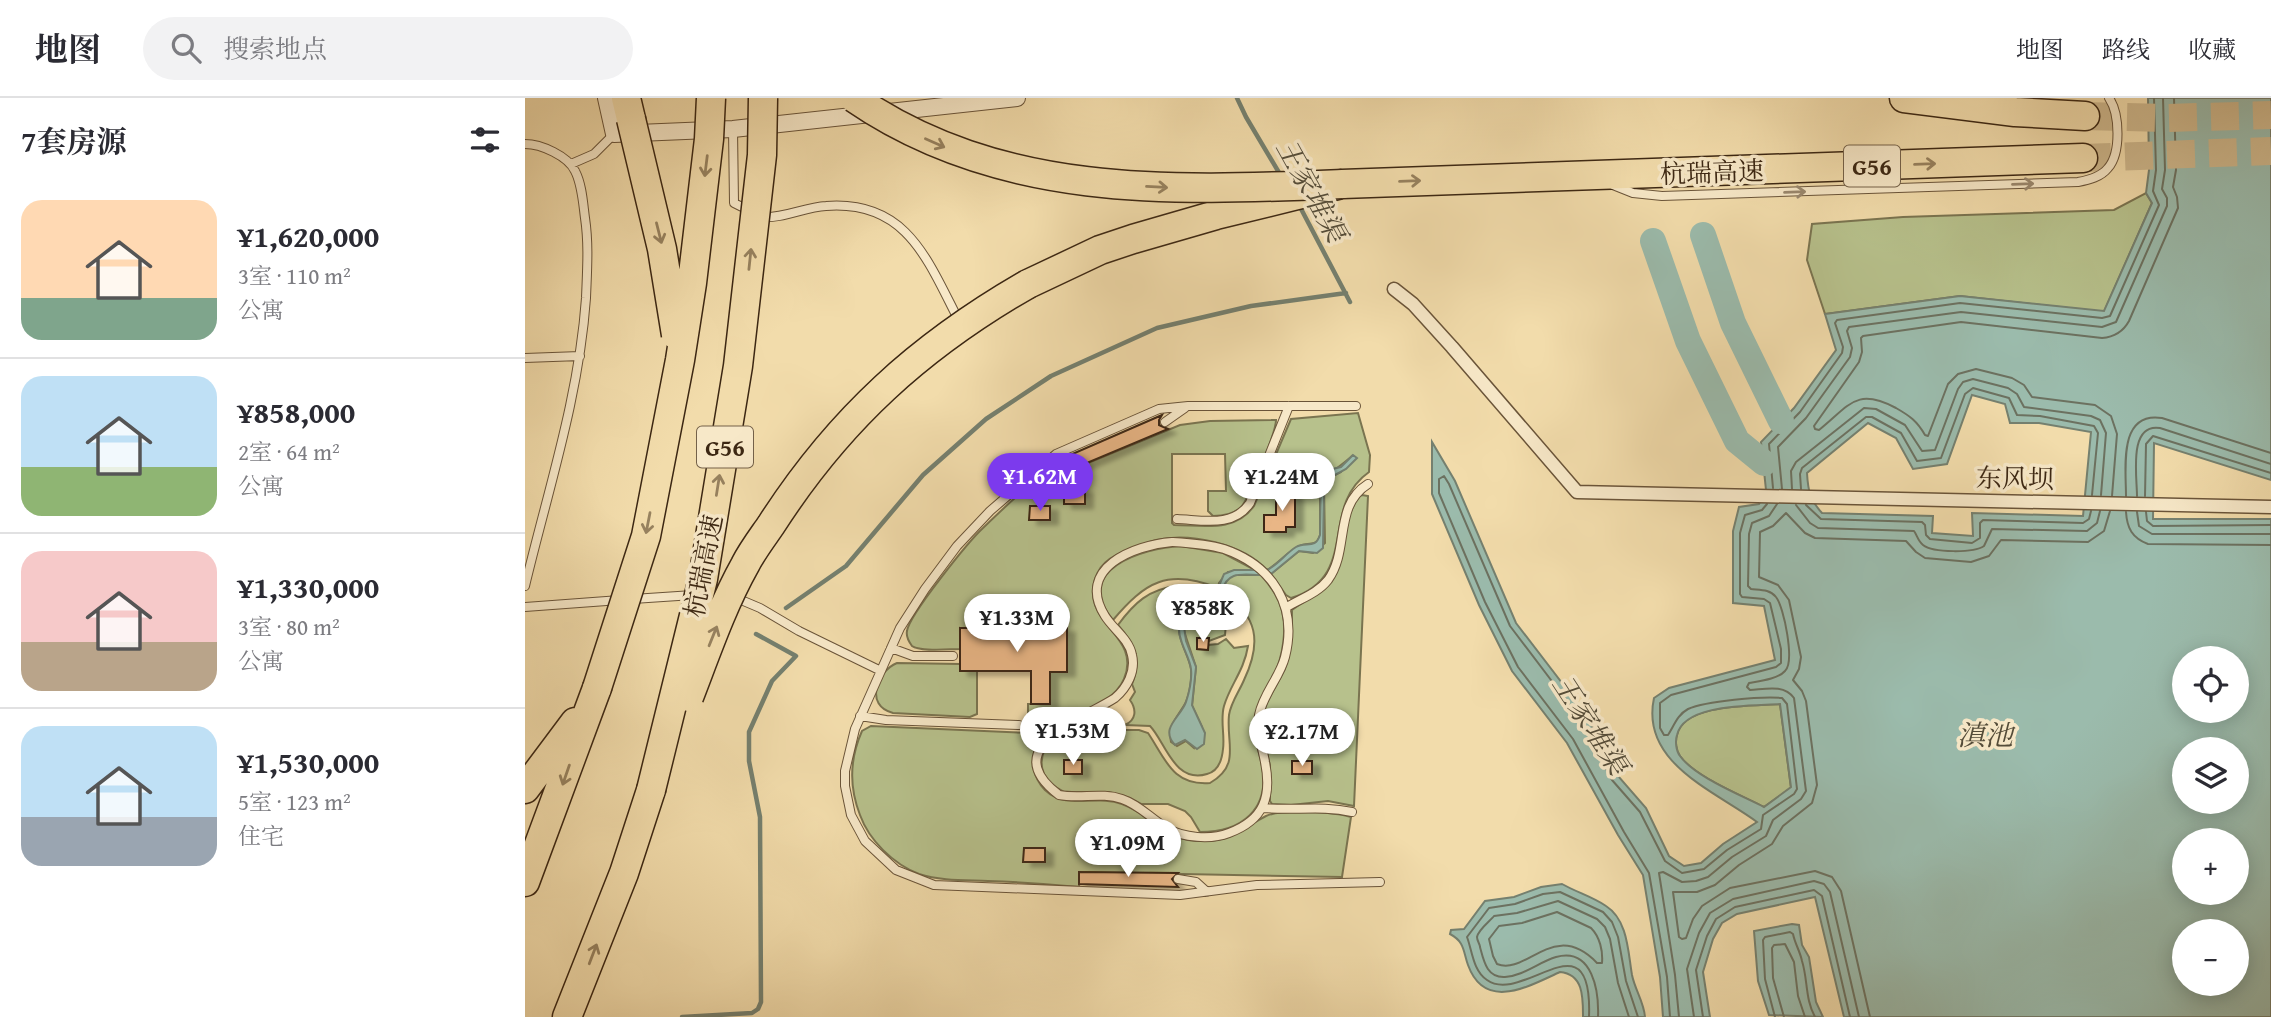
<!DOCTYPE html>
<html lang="zh">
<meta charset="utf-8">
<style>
:root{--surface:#fff;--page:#f2f2f3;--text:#2b2b33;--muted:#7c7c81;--line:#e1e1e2;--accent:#7c3aed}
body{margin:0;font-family:"Gentium Book Plus","Noto Serif SC",serif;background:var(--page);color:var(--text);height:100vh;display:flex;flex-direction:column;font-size:26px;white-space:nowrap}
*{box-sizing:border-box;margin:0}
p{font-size:23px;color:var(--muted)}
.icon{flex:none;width:38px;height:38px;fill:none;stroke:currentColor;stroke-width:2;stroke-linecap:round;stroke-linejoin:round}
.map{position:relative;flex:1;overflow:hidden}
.details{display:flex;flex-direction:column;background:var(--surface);width:525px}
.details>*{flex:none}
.buttons{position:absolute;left:1647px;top:548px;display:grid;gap:14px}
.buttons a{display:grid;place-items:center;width:77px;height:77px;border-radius:50%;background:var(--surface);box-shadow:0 4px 18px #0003;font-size:35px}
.price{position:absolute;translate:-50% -60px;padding:0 16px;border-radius:24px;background:#fff;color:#222;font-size:23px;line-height:46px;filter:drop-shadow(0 2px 4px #0008)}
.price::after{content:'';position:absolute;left:50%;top:42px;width:21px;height:16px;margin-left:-10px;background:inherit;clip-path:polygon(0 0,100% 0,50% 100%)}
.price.current{background:var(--accent);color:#fff}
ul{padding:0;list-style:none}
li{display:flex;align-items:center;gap:21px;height:175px;padding:0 21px}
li+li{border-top:2px solid var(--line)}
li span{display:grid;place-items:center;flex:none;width:196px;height:140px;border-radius:21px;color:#555}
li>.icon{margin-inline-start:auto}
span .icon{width:84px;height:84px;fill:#fffc;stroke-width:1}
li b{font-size:30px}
h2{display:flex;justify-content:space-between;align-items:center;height:84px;padding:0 21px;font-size:30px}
header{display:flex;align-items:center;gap:42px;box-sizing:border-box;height:98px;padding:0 35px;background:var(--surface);border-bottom:2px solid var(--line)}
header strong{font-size:33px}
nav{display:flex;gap:38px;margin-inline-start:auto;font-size:24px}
.search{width:490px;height:63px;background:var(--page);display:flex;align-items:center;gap:18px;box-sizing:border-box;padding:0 24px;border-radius:38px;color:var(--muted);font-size:26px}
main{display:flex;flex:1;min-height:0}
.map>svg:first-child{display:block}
</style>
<header>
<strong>地图</strong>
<div class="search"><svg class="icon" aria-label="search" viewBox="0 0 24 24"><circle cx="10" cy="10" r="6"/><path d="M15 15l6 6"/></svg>搜索地点</div>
<nav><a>地图</a><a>路线</a><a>收藏</a></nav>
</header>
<main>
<section class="details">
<h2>7套房源<svg class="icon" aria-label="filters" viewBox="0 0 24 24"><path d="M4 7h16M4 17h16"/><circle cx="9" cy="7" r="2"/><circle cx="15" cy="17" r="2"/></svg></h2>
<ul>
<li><span style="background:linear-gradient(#ffd9b3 70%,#7fa58c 0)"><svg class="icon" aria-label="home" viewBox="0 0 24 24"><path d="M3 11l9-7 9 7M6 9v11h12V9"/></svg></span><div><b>¥1,620,000</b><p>3室 · 110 m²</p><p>公寓</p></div></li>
<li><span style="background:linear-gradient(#bfe0f5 65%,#8fb573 0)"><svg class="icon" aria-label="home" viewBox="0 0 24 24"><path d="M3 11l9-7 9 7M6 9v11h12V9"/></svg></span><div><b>¥858,000</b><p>2室 · 64 m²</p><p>公寓</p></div></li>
<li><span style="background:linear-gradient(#f6c9c9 65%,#b9a48a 0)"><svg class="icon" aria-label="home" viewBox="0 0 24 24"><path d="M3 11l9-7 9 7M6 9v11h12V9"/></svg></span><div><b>¥1,330,000</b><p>3室 · 80 m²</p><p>公寓</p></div></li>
<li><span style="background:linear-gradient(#bfe0f5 65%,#9aa5b1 0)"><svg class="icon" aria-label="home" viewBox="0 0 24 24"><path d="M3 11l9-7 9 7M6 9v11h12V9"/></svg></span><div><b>¥1,530,000</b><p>5室 · 123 m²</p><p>住宅</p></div></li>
</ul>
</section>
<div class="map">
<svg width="1746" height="919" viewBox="0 0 1746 919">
<defs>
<filter id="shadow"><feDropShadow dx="8" dy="4.5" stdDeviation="2" flood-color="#0004"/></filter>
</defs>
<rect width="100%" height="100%" fill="#f2dcab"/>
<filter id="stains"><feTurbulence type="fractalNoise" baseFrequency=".00286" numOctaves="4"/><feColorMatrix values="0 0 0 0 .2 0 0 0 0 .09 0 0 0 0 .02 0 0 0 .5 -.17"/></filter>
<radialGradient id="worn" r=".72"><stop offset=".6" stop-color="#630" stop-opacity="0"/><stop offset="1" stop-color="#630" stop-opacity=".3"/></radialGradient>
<path fill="#b7c18c" stroke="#7a7450" stroke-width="2" d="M1621,95L1627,105L1579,214L1435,198L1300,216L1282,162L1287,126L1378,119L1589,112Z
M833,315L845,357L844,374C793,410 836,478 766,500L761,497L746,476L774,453L788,455L800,445L799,388L806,379L816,374L828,357C817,368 805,373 795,385V437C791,449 787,444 777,447C766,450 753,466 742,472C718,446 665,434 631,442C623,444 614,448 606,451C585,458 571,467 568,490C564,528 616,540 599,581C589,606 551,616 529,628C516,638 506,651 508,669C510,678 514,686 520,692C542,713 571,696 597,706C632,719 637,745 683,743C708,742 721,728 741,718C757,711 809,714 826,719L817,779L555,774L554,789C524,786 494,784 463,783C440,782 416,783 394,776C368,766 344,742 335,717C324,689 325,660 337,633L346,628L503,635V606H525V574L435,530V551C424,551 395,554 387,548C384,544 381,538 382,533C384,517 444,443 458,430C485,404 513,377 545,357L551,370L655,327L685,323L751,322C751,334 724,402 715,410C707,417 698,418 688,418L683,413V393H701L700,356H647V425L649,427C678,427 710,435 729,408L766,321Z
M837,397L843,398L829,708L803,703L766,707L747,706L745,703V667L736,632L737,624L741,606L760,571L767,537V512L804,486L823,420L832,400Z
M656,448L698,455L730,472L703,474L694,485L693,490C643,470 620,484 588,522C546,472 618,450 656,448Z
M709,477H736C743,485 750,494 754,504C764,527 758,560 747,582C741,595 732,606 730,620C727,637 734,652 737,668C745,711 717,734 675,734L666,719L660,713L643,706H616L605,700L584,694H539C531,690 523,684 519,676C505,642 554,625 577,613L580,625L587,632H614L623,635C640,660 647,688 685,685C716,667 701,646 704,617C706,604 714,594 719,582C737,544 733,518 697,493L701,482Z
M652,488L664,489L687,496C674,501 663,505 657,518C648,538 663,553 666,571C667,582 664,601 658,609C650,622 643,628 646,644L652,648L661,643L669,650L677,629L667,608L671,569L659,533C661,512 676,507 693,498L710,511L714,518L701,526L700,537L684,543L683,540H673L672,551L683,552V547L693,546L701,541L709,550L723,548C719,573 705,587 699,608C695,622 700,637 698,651C697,662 694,673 682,676C649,686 640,643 625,628L600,627C611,622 612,612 605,602L610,594L607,586C617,562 609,545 593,527C609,505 624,491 652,488Z
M372,565L435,566V573H452V616L445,619L368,615C339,608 352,573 372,565Z
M1255,606L1266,690L1239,709C1216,697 1170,679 1155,658C1151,653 1150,643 1152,637C1159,605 1229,608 1255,606Z"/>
<path fill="#9bbbac" stroke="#75806f" stroke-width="2" fill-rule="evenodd" d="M1623,0H1746V382L1629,345L1628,421H1746V919H1319L1290,799L1212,816L1197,825L1188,841L1178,874L1185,919H1138L1135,879L1118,777L1093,737L1042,645L987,573L954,507L907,396V344L930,383L991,525L1060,615L1093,678L1121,710L1144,758L1159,768L1176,765L1198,746L1232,724C1190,693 1115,665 1129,600L1144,590L1250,562L1239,508L1208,505V433L1214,409L1234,406L1241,392L1236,344L1269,310L1311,252L1300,216L1435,198L1579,213L1627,105L1621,95L1624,72ZM1447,297L1480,306L1485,325H1514L1566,334L1558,418L1447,415L1448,438L1407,435L1408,418L1297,415C1285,402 1283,393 1282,375L1343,325L1371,340L1388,371L1422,366ZM1659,560H1712V612H1659ZM1255,606L1266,689L1239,709C1216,697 1170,679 1155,658C1151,653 1150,643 1152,637C1159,605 1229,608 1255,606ZM1659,651H1712V704H1659ZM1659,742H1712V794H1659ZM1659,833H1712V886H1659Z
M828,357L832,360L821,371L806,379L799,388L798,450L792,455L774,453L746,476L742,472C754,466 760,456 771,449C781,443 790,452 795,437L796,380L807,371L816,369Z
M709,472H730L736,477C718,477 703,472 697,493L693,490L699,476Z
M687,496L693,498L670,510L659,528L661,543L671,569L667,607L680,635L679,646L672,651L660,642L650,647C634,630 656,619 661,604C664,595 667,581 666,571C665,562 660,554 657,545C646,517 665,506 687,496Z
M1037,786C1051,794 1068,799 1081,808C1103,822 1103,854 1107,877C1110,892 1119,904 1120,919H1058C1058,901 1059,876 1035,874C1004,888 960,914 943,867C938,853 940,844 925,836L926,832L939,831L960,803L989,799L1016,789Z
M1267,826L1274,827L1277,847L1284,859L1291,904L1298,919L1244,917L1233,883L1229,833Z"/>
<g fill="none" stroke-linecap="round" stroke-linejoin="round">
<path stroke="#6c7160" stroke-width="2" d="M1248,390L1244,346L1275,314L1317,255L1318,249L1310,225L1312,222L1435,205L1577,220L1585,218L1634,107L1628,93L1631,72L1629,0
M1257,391L1253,349L1281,320L1325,259L1327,250L1322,233L1324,229L1436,214L1577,229L1591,224L1642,108V100L1637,91L1640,72L1638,0
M1267,391L1266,373L1271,364L1339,310L1351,311L1380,327L1397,353L1410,352L1433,291L1438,284L1448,281L1483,290L1492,296L1499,309L1566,318L1575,322L1581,335L1576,397
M1276,391L1275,376L1277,370L1341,319H1347L1376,335L1392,363L1416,360L1440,296L1448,290L1484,300L1492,317L1515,318L1569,328L1573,335L1567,397
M1587,398L1592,336L1586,318L1570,307L1507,299L1499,287L1487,280L1451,271L1433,276L1423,286L1403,338L1400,337C1392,323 1385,318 1371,310C1331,289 1325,307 1294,332L1290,331L1289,328L1334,264L1337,254L1336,240L1338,238L1436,224L1577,240C1589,239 1598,234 1604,223L1653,110L1652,99L1648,89L1651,72L1649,0
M1601,398C1601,370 1593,313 1637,320L1746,355
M1612,398C1612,378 1603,325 1635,330L1746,366
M1620,398L1621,346L1628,338L1746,375
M1271,407L1285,425L1293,430L1389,433C1392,437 1393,443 1398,447C1408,455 1449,455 1459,448L1467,431L1562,433L1572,425L1575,413
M1281,407L1296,421L1397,424L1400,427L1401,437L1405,441L1447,445L1455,440V425L1458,422L1558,425L1564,421L1566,413
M1601,414C1602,430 1607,440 1623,446L1746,447
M1612,414L1614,428L1627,436H1746
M1621,414L1622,423L1628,428L1746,427
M1032,814L1066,830C1075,839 1078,853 1077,865H1072C1029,820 1002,878 972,866L968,858L964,841L974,828L997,825Z
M1064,919C1068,814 998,908 962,882C948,873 947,852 942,839L964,810L990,806L1018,796L1035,794L1078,814L1087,824L1093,839L1101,883L1113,919
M1073,919C1074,894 1068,849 1031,859C1014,864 998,878 980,879C962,880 959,864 955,849C955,846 952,843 952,839C953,832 965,823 969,818L992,815L1033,803L1072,821L1080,829L1085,841L1093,885L1104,919
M1145,919L1142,879L1124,775L1099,734L1048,641L993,569L960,504L914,395V381L919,378L924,386L985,528L1054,619L1087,682L1115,714L1140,763L1157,775L1179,771L1202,752L1236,731L1238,717L1269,696L1272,691L1262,606L1257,600C1237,598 1181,603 1163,611C1152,617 1149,628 1143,637H1139L1135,630V605L1146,597L1251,569L1256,565V551L1245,505L1239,501L1217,499L1215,496V435L1220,417L1237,412L1242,406
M1154,919L1150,877L1134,775L1138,774L1157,784L1171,783L1183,779L1207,759L1241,738L1248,722L1276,701L1281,693L1269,600C1259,586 1241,591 1225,592L1222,589L1224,585C1235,583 1253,581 1260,573C1270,564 1259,509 1251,499C1245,491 1235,492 1226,491L1223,488L1224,436L1227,425L1244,418L1252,406
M1169,919L1162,871L1174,835L1185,815L1208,801L1289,783L1299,786L1305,794L1334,919
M1178,919L1171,872L1182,838L1191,821L1210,809L1289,792L1297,798L1325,919
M1250,919L1240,881L1238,842L1240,839L1265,834L1268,836C1270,846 1275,853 1277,863C1283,882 1280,901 1290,919
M1259,919L1248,880L1247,850L1249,847L1260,846L1269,864L1273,898L1280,919
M1345,919L1316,793L1307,779L1290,773L1205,790L1177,808L1168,821L1161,840L1157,841L1154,839L1148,794H1172L1190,787L1214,767L1247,746L1258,728L1287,705L1292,687L1281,603L1277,593L1268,582L1274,571L1276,559L1264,502L1253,487L1234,479L1235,434L1248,428L1261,415L1280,435L1290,440L1381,443L1391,454L1400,460L1446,464L1464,458L1476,442L1563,444L1579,433L1585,413"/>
<path stroke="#75806f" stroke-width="4.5" d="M712,0L721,19L756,78
M774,107L825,204
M261,510L321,468L398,377L461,321L526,278L632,230L726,208L821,195
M157,919L227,915L233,911L236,904L235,719L224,663V634L247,583L271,558L231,536"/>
<path stroke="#9bbbac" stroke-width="26" d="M1178,137L1208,225L1256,323
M1128,143L1163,243L1212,343L1239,365"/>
</g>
<path fill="#e9b686" stroke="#3c2713" stroke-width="2" filter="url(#shadow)" d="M637,317L634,322V327L643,331L550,370L545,357Z
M539,391H560V406H539Z
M751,393H765L770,397V429H761V434H739V417H751Z
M505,408H525V422H504Z
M435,530H542V574H525V606H506V573H435Z
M672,540H684L683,552L672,551Z
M539,662H557V676H539Z
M767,663H787V676H767Z
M499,750H520V764H498Z
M554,774L653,775L647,781L653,789L554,786Z"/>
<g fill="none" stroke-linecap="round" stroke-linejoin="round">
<path stroke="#ceb88d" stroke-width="28" stroke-dasharray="28 14" stroke-linecap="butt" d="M1560,18L1641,20L1746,17
M1558,60L1746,53"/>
<defs>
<path id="service" d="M208,31L209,105L225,113
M0,46C16,46 43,58 50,73C57,86 58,105 60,120C64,147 62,173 61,200C54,299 23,392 0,488
M46,66L69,56L89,36
M1088,87L1108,95L1137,98L1553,84C1564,82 1576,79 1583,70C1596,55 1595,16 1584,0
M237,119C257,121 280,109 301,108C379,102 401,158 431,217
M0,260L55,258
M831,308H663L634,311L531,356L465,413L432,448L400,491L375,530L330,631L320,673V688L326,717L340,743L371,772L409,787L655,797L732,787L855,784
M640,324L660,310
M652,421C678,422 708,430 725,405L764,308
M647,444C664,445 682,446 699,451C748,468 773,508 760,559C755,579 738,596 734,617C731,634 737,647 740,664C747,699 739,722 704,735C686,742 658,740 642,730C626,721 615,707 597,701C577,694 555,701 534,697C471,649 556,622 590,600C602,590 611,573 607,557C604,541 588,531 580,518C550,470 609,447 647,444Z
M209,499L235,510L274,533L354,572
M108,501L168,497
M0,509L95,502
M762,509C775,501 793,495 803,482C825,452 808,408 843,386
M366,550L388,558H428
M335,618L361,622L494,627
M738,710C769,713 796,707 827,714
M653,781L671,784L682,794"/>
<path id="pedestrian" d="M869,191L888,206L927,249L1052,394L1746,409"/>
<path id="minor" d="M81,0L89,36L208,31L492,0"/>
<path id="motorway" d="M101,0L106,21
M1379,0L1490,14L1560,18
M503,186L575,152L608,141L691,117L817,86L1558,60
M0,691L50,624
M0,784L72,590
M42,919L99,775L126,692"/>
</defs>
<use href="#service" stroke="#6a5439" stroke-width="10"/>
<use href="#pedestrian" stroke="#6a5439" stroke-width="15"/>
<use href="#minor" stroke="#6a5439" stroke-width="18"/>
<use href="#motorway" stroke="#3c2713" stroke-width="31"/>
<use href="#service" stroke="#f7e8c8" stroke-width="8"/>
<use href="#pedestrian" stroke="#f7e8c8" stroke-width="12"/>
<use href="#minor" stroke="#f7e8c8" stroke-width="16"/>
<use href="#motorway" stroke="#f2dcab" stroke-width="28"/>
<defs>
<path id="motorway-bridge" d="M329,0C476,101 647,93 817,86
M106,21L137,151L151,237
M72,590L121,438L155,262L167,185L184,41L186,0
M164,599C181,555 197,508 220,467C227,453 237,440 246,427C314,321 395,248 503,186
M126,692L178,481L213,268L237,57L238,0"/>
</defs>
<use href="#motorway-bridge" stroke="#3c2713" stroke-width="31" stroke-linecap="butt"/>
<use href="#motorway-bridge" stroke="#f2dcab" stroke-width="28"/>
</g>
<defs><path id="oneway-shaft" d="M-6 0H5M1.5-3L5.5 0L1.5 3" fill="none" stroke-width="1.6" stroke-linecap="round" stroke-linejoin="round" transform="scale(1.75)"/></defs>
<g stroke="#97825f">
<use href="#oneway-shaft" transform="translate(410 45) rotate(24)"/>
<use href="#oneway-shaft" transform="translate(1400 66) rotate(-2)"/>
<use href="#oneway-shaft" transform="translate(181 68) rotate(97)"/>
<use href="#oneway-shaft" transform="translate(885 83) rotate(-2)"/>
<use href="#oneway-shaft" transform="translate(632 89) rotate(3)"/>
<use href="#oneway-shaft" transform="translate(134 135) rotate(76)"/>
<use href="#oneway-shaft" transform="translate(225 161) rotate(-84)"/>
<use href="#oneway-shaft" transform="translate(193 387) rotate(-81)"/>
<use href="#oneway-shaft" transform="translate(123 425) rotate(101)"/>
<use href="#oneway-shaft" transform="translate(188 538) rotate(-68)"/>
<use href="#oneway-shaft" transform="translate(41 677) rotate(109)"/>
<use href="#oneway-shaft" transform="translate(68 856) rotate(-69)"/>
</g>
<g stroke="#9a886e">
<use href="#oneway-shaft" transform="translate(1498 86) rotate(-2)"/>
<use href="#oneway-shaft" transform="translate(1270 94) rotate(-2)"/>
</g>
<g text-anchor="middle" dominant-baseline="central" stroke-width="7" stroke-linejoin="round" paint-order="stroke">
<g fill="#f7e8c8" stroke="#746149" stroke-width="2">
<rect x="1319" y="47.5" width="56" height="41" rx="5"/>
<rect x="172" y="328.5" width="56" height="41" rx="5"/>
</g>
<g font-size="24" font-weight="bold" fill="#3c2713">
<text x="1347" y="68">G56</text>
<text x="200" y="349">G56</text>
</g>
<g font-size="26" fill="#3c2713" stroke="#f7e8c8">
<text transform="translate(1187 74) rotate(-2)">杭瑞高速</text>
<text transform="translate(1490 380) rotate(1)">东风坝</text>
<text transform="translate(178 468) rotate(-79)">杭瑞高速</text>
</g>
<g font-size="28" font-style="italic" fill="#544c39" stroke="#f7e8c8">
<text transform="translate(787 92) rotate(61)">王家堆渠</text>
<text transform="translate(1066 626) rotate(57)">王家堆渠</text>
<text x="1460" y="636">滇池</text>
</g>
</g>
<rect width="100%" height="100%" filter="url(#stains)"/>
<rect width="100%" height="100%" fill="url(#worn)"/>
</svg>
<div class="buttons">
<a><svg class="icon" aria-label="locate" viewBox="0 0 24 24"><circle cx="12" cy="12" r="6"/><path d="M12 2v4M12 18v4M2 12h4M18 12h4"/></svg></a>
<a><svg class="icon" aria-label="layers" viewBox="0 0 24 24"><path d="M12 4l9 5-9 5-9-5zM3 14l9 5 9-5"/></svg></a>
<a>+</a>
<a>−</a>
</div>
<b class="price current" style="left:515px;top:415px">¥1.62M</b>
<b class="price" style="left:757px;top:415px">¥1.24M</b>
<b class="price" style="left:678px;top:546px">¥858K</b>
<b class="price" style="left:492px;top:556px">¥1.33M</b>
<b class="price" style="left:548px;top:669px">¥1.53M</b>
<b class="price" style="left:777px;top:670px">¥2.17M</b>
<b class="price" style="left:603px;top:781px">¥1.09M</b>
</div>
</main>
